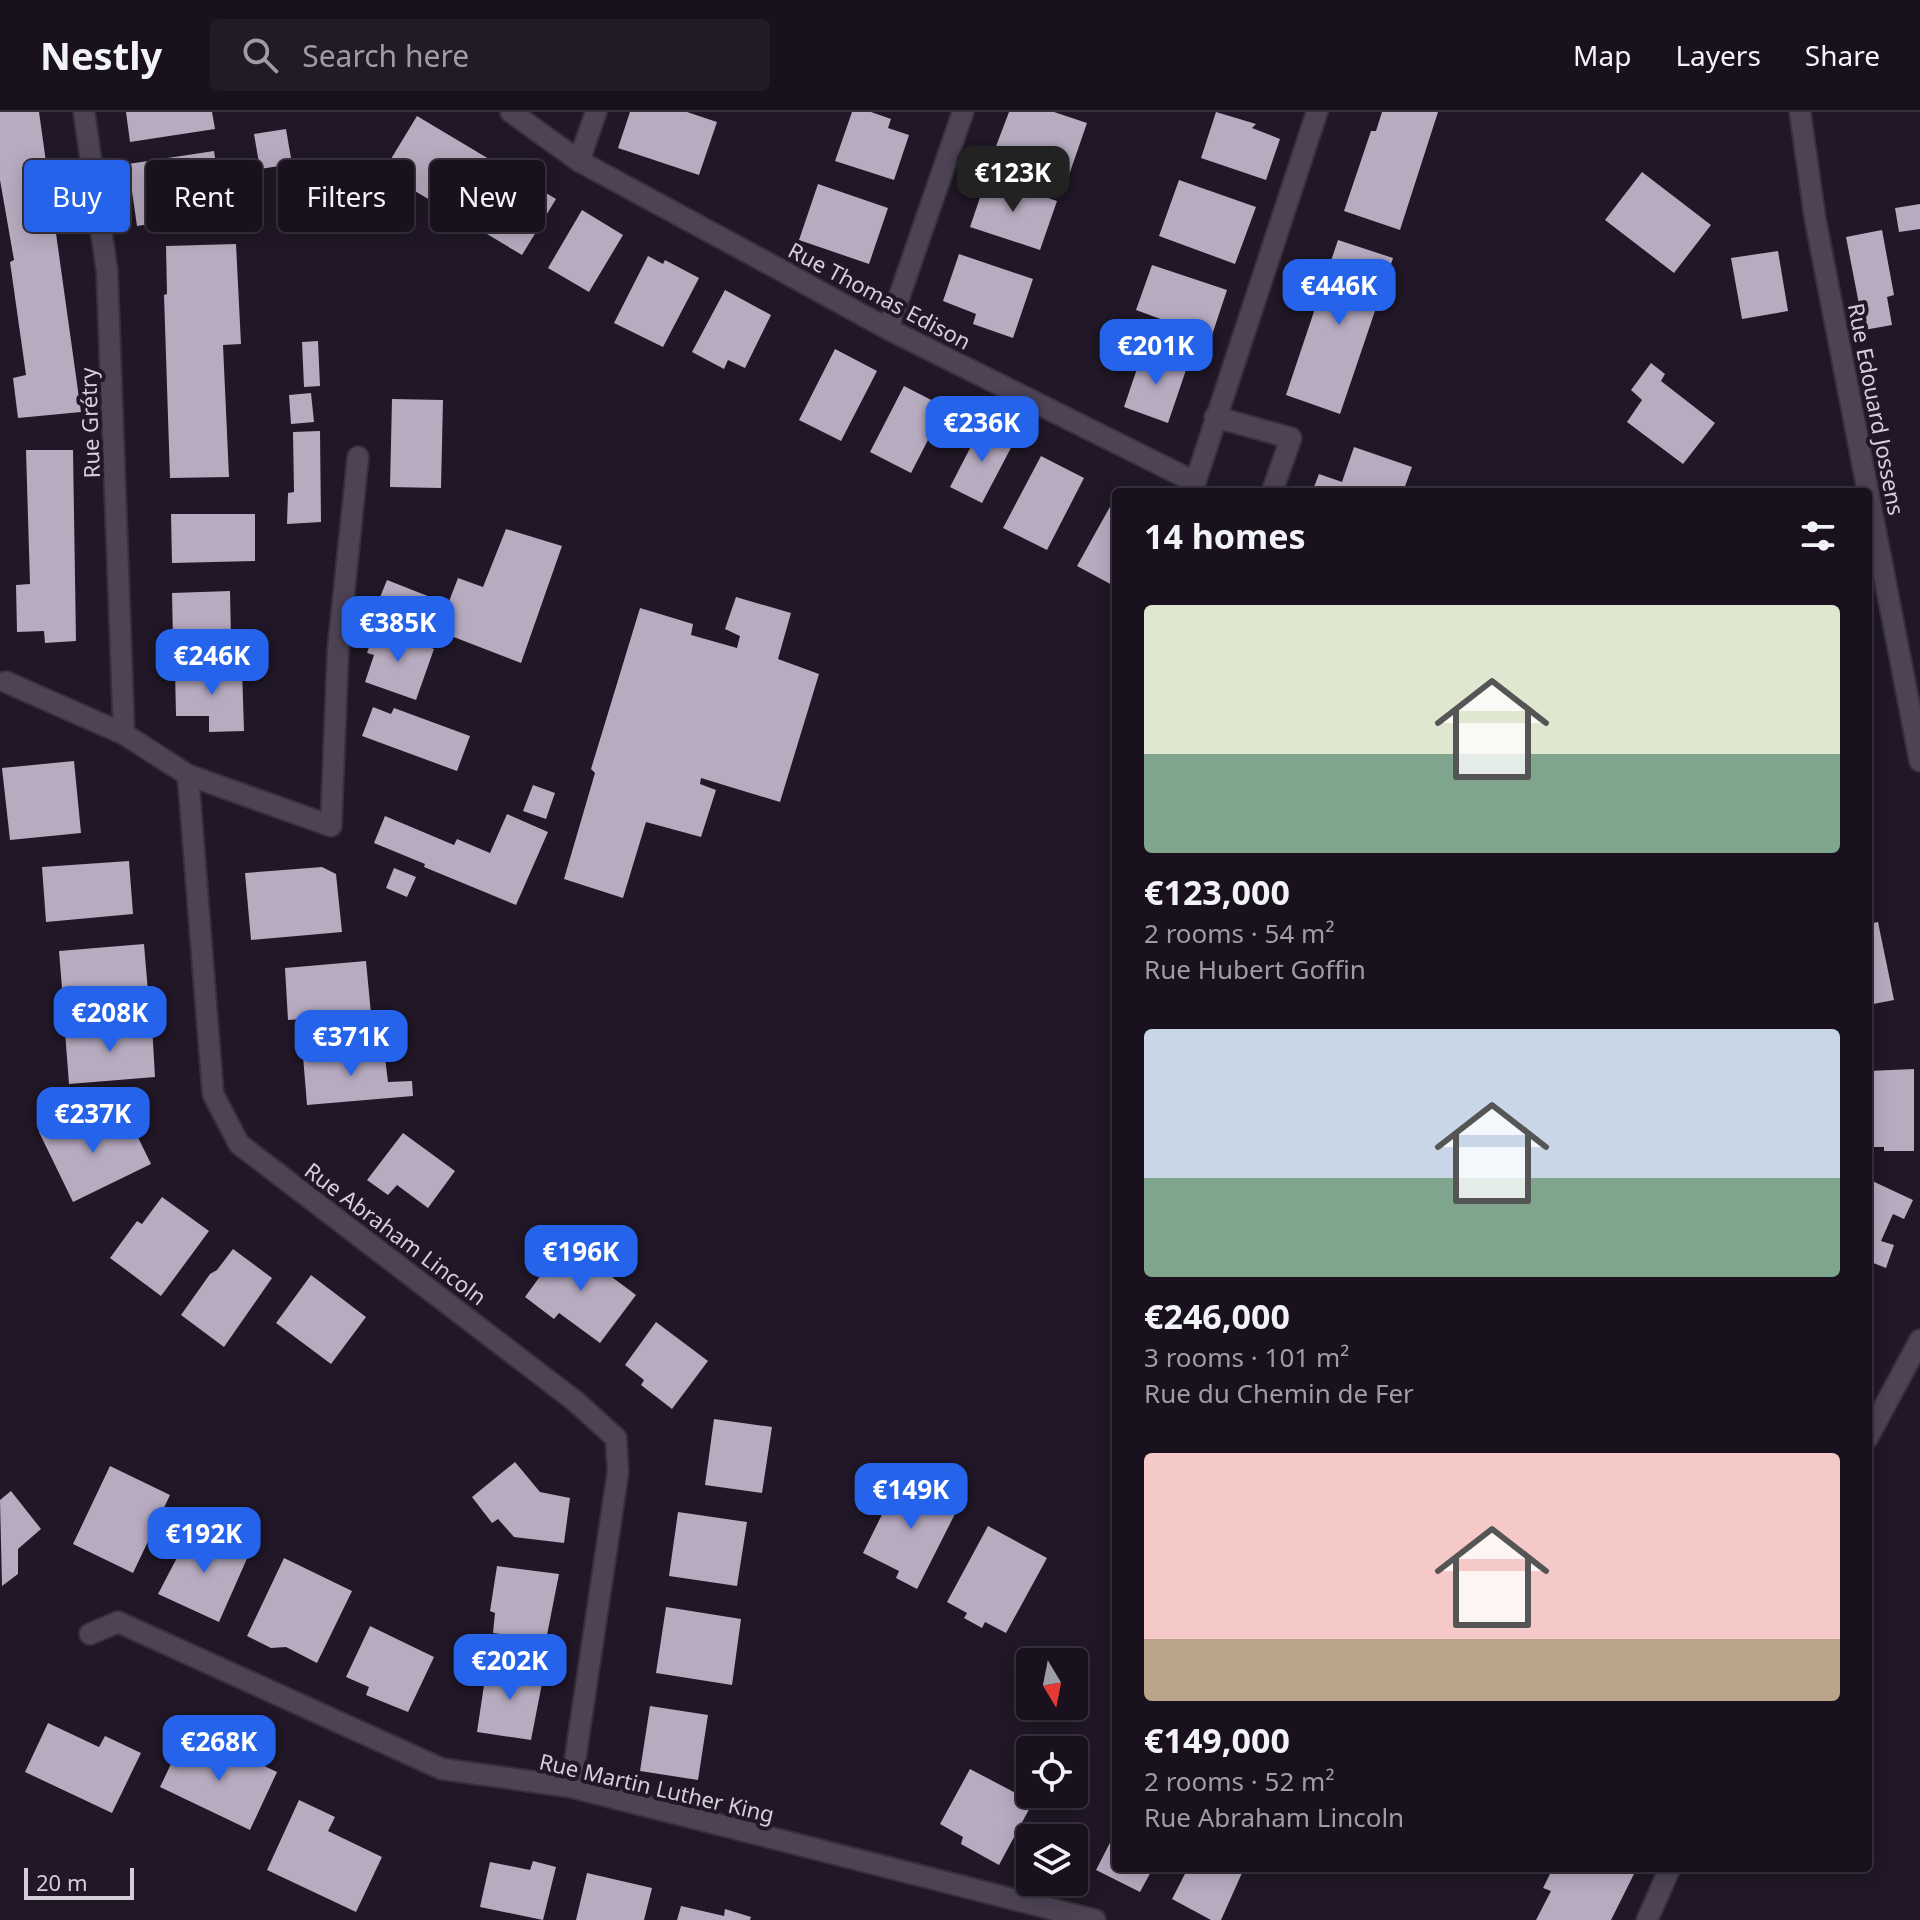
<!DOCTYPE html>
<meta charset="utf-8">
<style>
:root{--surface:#19111d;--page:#221a26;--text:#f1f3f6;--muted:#9f9da4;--line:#37313b;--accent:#2563eb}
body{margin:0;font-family:"Noto Sans",sans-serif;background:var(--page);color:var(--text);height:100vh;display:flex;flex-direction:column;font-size:30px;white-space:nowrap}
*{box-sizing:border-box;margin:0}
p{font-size:26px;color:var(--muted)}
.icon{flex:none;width:44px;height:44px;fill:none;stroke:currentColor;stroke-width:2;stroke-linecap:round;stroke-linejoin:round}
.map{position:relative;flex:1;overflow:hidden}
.sheet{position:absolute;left:1112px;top:376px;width:760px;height:1384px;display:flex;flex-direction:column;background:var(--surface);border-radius:8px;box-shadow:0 4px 20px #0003,0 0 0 2px var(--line)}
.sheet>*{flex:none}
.hud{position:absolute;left:24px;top:48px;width:760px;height:72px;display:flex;gap:16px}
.needle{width:52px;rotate:170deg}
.buttons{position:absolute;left:1016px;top:1536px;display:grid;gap:16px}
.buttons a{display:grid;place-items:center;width:72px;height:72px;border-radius:8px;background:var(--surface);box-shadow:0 4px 20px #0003,0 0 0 2px var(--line);font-size:40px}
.scale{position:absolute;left:24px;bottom:20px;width:110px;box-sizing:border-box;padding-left:8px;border:4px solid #d5cfda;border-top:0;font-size:22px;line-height:28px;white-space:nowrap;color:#d5cfda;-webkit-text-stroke:6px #211727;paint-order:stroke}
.price{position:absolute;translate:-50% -68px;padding:0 18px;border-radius:16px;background:var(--accent);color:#fff;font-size:26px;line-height:52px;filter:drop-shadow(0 2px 4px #0008)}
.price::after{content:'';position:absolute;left:50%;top:48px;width:24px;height:18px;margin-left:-12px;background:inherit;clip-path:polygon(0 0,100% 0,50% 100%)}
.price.on{background:#222;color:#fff}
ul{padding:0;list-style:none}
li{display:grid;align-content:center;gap:16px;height:424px;padding:0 32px}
li span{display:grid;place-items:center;height:248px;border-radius:8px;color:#555}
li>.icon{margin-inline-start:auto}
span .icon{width:144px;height:144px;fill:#fffc;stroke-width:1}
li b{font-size:34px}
h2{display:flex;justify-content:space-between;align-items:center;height:96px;padding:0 32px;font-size:34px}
.pill{padding:0 28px;border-radius:8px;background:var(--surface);box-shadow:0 4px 20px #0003,0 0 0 2px var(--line);font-size:28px;line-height:72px}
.pill.on{background:var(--accent);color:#fff}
header{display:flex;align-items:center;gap:48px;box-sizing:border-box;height:112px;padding:0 40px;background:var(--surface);border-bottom:2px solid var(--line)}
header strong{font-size:38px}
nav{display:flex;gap:44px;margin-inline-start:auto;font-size:28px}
.search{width:560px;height:72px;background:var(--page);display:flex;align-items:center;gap:20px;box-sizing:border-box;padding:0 28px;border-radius:8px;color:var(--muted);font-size:30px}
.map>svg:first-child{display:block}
</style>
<header>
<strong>Nestly</strong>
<div class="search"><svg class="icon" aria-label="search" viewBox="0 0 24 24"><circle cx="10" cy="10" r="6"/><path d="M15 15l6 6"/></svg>Search here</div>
<nav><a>Map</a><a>Layers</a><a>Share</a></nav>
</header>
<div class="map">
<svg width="1920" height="1808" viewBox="0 0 1920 1808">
<rect width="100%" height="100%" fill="#211727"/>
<path fill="#b7abc0" d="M0,0H39L81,300L18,306L13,266L26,263L10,150L14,148L0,68Z
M126,0H212L215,17L130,30Z
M630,0H687L717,10L699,63L618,36Z
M852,0H871L891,7L888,16L909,23L894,68L835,49Z
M1009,0H1054L1087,11L1069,63L995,37Z
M1216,0L1256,12L1252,16L1280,27L1266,68L1201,46Z
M1382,0H1438L1400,118L1344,99L1371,19H1376Z
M417,4L556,87L522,143L383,60Z
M286,17L292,52L260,57L254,22Z
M214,39L223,100L137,114L128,52Z
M1642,60L1711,113L1674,161L1605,108Z
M987,65L1057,89L1040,138L970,115Z
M1179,68L1256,95L1235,152L1159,124Z
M818,72L888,96L869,152L799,128Z
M1920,92V117L1899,120L1895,96Z
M582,98L623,123L589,180L548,156Z
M1882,118L1894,183L1887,185L1892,213L1864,218L1846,125Z
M1338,128L1393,146L1340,302L1286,283Z
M236,132L241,232L223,233L229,365L170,366L164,183L167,182L166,134Z
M1778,139L1788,199L1742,207L1731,146Z
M959,142L1033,167L1013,226L973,212L976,202L943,189Z
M648,144L663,152L665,148L699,166L663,235L614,211Z
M1152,153L1227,178L1210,229L1173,217L1174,212L1136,198Z
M725,178L771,203L745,256L728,248L724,257L692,240Z
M318,229L320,274L304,275L302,230Z
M835,237L877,259L841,329L799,308Z
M1143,239L1187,255L1168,311L1124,295Z
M1651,251L1665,262L1661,269L1715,311L1683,352L1627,310L1642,288L1631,278Z
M904,274L945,295L911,361L870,340Z
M311,281L314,310L291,312L289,283Z
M392,287L443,288L441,376L390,375Z
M982,313L1014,330L982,391L950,375Z
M320,319L321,410L287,412L288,381L294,380L293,320Z
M1354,335L1412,355L1403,380H1312L1319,362L1342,370Z
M26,338H73L76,529L45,531L44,519L17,520L16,473L30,472Z
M1041,344L1084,366L1047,438L1003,416Z
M1116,384V475L1077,454Z
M171,402H255V449L172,451Z
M506,417L562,434L521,551L376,495L387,468L448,492L458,466L483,475Z
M230,479L231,528L173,529L172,481Z
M736,485L791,501L778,547L819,562L780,690L701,666L700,672L716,678L701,725L646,710L623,786L564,767L595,661L591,657L640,496L693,512L691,523L737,536L740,524L725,517Z
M376,515L434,537L416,588L365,570L374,543L367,541Z
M242,556L244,619L209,620V604H176L175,558Z
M373,595L391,602L394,596L470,624L457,659L362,624Z
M74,649L81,721L10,728L2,656Z
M533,673L555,681L546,707L523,699Z
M507,702L548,720L516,793L424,755L425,752L374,731L385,704L454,733L457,727L490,741Z
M129,749L133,802L46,810L42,755Z
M322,755L336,762L342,820L251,828L245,761Z
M394,756L416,765L407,785L386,776Z
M1878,810L1894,888L1868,893V812Z
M144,832L148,880L63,888L59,839Z
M366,849L371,902L288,908L285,856Z
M152,913L155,965L69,972L65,920Z
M384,937L388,970L412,969L413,984L307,993L303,944Z
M1914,957V1039H1884V1035H1868V959Z
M85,999L98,1025L131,1011L151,1052L73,1090L39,1020Z
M403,1021L455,1059L428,1096L397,1073L388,1083L367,1068Z
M1868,1067L1913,1088L1904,1107L1893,1102L1881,1129L1894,1133L1886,1156L1868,1149Z
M162,1085L209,1119L161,1184L110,1146L137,1109L142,1112Z
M565,1130L636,1183L600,1231L559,1201L554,1207L525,1185Z
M233,1137L272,1166L224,1235L181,1203L210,1162L217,1158Z
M311,1163L366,1205L331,1252L276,1211Z
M656,1210L708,1249L672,1297L641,1273L644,1268L625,1253Z
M714,1307L772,1315L762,1381L705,1373Z
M515,1350L540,1380L570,1386L564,1431L514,1425L498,1407L492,1411L472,1385Z
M110,1354L170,1383L133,1461L73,1432Z
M901,1364L959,1394L917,1477L896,1466L899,1459L863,1441Z
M11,1379L41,1417L18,1437V1462L2,1474L0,1388Z
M678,1400L747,1410L737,1474L669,1464Z
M988,1414L1047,1446L1006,1521L985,1510L982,1516L964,1506L967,1501L947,1490Z
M193,1415L249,1442L219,1510L158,1482Z
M284,1446L352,1479L317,1551L286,1535L271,1536L247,1524Z
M497,1454L559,1462L546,1528L493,1521L495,1501L490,1499Z
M666,1495L741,1507L732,1573L656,1561Z
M370,1514L434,1545L408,1600L366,1583L369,1575L346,1565Z
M487,1553L544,1561L531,1628L477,1620Z
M650,1594L708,1603L698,1668L640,1659Z
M48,1611L99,1635L105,1624L141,1641L112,1701L25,1660Z
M183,1627L238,1653L243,1644L277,1660L250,1718L160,1675Z
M970,1657L1033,1690L999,1753L961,1732L963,1725L940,1712Z
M299,1688L335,1705L328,1719L382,1745L356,1800L267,1758Z
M1116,1719V1756H1153L1140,1780L1096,1758Z
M533,1749L556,1755L543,1808L480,1795L490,1750L530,1758Z
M1188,1756H1236L1242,1761L1221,1808H1211L1172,1787Z
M1553,1756H1622L1634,1762L1611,1808H1536L1551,1779L1543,1776Z
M587,1761L652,1776L644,1808H576Z
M681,1794L724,1804L725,1797L751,1805L750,1808H677Z"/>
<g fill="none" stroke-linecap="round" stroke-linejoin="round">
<defs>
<path id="minor" d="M84,0L107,159L124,622
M511,0L579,49L786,161L888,217L1195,370
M579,49L596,0
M888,217L963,0
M1215,305L1291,326L1272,380
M1192,380L1317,0
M6,570L124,622L188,663L331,714L338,538L358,345
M188,663L213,982L239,1032L575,1289L616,1326L618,1360L571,1675
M90,1522L118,1510L442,1657L571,1675L1095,1808"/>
<path id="tertiary" d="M1800,0L1815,106L1920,649
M1868,1325L1920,1228
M1647,1808L1670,1756"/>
</defs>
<use href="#minor" stroke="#37303c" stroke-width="24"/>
<use href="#tertiary" stroke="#37303c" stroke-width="24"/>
<use href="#minor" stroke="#4d4355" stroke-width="20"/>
<use href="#tertiary" stroke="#4d4355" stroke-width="20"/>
</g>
<g text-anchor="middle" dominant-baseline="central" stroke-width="8" stroke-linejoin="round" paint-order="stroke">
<g font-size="22" fill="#d5cfda" stroke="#211727">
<text transform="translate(880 183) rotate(28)">Rue Thomas Edison</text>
<text transform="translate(1877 297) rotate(79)">Rue Edouard Jossens</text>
<text transform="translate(89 311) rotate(-92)">Rue Grétry</text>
<text transform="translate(396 1121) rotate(37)">Rue Abraham Lincoln</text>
<text transform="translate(657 1675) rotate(13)">Rue Martin Luther King</text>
</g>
</g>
</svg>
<div class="buttons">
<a><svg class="needle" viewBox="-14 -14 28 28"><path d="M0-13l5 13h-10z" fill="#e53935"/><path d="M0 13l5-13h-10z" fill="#9f9da4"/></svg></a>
<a><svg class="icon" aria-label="locate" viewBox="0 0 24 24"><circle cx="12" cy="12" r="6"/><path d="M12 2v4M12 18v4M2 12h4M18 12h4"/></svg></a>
<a><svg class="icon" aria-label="layers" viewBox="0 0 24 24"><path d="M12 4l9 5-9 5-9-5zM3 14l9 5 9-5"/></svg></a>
</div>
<div class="scale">20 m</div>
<b class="price on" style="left:1013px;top:102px">€123K</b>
<b class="price" style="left:1339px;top:215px">€446K</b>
<b class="price" style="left:1156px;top:275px">€201K</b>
<b class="price" style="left:982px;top:352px">€236K</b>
<b class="price" style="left:398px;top:552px">€385K</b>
<b class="price" style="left:212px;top:585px">€246K</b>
<b class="price" style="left:110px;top:942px">€208K</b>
<b class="price" style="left:351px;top:966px">€371K</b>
<b class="price" style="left:93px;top:1043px">€237K</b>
<b class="price" style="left:581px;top:1181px">€196K</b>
<b class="price" style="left:911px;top:1419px">€149K</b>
<b class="price" style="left:204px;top:1463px">€192K</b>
<b class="price" style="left:510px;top:1590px">€202K</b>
<b class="price" style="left:219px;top:1671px">€268K</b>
<div class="hud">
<a class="pill on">Buy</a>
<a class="pill">Rent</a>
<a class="pill">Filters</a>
<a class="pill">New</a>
</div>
<section class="sheet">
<h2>14 homes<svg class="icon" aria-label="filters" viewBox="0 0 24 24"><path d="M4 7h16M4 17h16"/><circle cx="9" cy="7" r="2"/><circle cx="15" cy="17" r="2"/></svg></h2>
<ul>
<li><span style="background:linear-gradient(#dfe7d0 60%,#7fa58c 0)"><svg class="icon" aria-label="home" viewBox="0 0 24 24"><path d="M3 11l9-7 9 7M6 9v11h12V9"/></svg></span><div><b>€123,000</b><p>2 rooms · 54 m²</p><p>Rue Hubert Goffin</p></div></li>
<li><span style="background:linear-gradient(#c9d6e8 60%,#7fa58c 0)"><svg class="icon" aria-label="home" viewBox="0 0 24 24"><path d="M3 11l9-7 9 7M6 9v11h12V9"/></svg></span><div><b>€246,000</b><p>3 rooms · 101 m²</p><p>Rue du Chemin de Fer</p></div></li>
<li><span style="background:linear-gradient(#f6c9c9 75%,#b9a48a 0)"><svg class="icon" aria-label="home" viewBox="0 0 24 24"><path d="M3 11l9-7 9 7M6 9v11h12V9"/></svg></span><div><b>€149,000</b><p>2 rooms · 52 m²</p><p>Rue Abraham Lincoln</p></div></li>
</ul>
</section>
</div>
